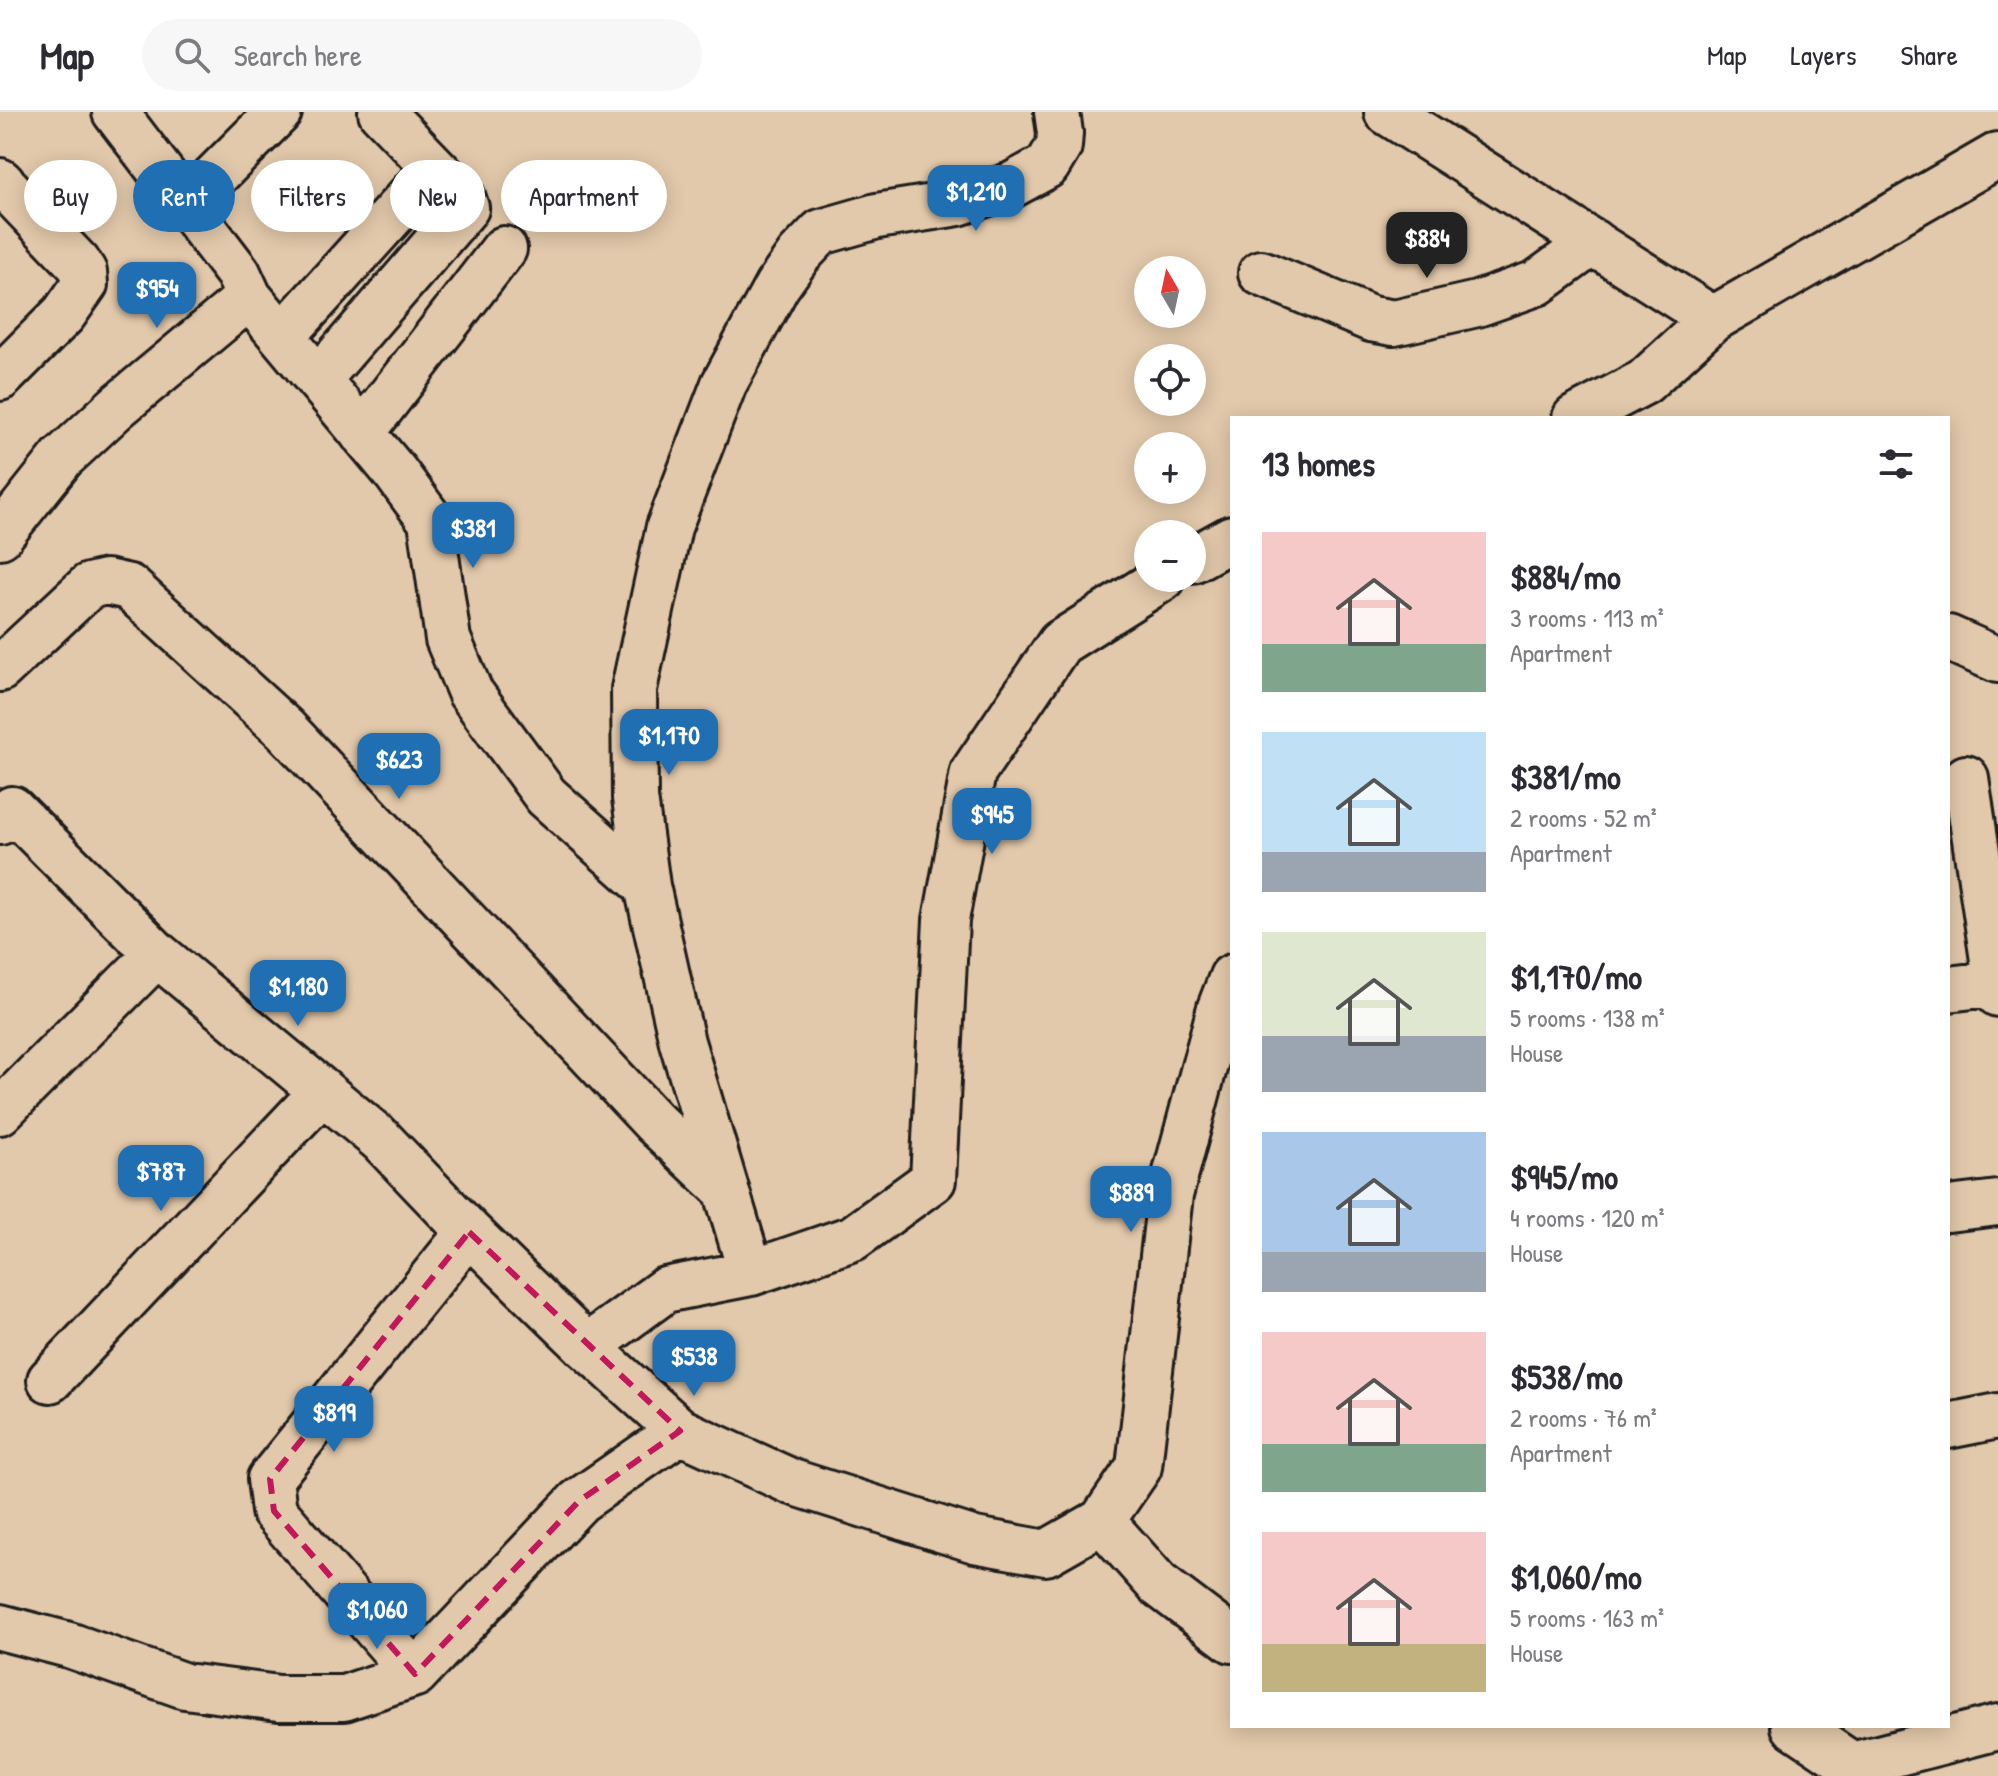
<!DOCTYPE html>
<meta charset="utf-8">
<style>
:root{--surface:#fff;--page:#f7f7f7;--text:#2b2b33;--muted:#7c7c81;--line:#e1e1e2;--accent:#1f6fb2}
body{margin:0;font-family:"Patrick Hand",sans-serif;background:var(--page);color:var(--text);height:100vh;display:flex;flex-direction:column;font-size:30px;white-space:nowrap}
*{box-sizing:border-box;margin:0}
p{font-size:26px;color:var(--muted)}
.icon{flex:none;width:44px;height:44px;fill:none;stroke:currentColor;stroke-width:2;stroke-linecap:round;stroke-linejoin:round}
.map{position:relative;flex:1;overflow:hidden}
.side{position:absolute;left:1230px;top:304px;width:720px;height:1312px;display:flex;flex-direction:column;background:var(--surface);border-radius:0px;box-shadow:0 4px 20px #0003}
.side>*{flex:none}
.banner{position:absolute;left:24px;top:48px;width:760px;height:72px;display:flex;gap:16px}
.needle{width:52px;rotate:351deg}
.fabs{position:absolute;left:1134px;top:144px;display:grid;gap:16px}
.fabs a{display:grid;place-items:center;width:72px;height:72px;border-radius:50%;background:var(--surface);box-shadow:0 4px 20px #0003;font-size:40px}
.price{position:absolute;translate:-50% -68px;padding:0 18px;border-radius:16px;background:var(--accent);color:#fff;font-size:26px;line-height:52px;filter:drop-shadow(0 2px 4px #0008)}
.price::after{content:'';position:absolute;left:50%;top:48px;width:24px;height:18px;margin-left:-12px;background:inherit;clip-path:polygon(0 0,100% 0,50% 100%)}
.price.selected{background:#222;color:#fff}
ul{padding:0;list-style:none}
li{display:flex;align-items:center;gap:24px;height:200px;padding:0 32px}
li span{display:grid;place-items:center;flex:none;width:224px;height:160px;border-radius:0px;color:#555}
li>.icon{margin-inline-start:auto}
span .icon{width:96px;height:96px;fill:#fffc;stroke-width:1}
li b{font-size:34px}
h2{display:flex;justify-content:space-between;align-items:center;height:96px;padding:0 32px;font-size:34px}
.pill{padding:0 28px;border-radius:36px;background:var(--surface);box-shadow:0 4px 20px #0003;font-size:28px;line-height:72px}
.pill.selected{background:var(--accent);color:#fff}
header{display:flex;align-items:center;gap:48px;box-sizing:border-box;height:112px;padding:0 40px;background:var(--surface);border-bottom:2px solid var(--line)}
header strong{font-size:38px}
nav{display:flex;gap:44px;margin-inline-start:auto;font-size:28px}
.search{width:560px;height:72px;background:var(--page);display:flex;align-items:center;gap:20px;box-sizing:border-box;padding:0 28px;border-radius:44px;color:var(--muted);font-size:30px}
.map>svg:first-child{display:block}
</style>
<header>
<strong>Map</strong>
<div class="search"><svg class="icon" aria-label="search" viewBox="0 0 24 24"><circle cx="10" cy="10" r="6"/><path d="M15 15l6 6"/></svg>Search here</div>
<nav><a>Map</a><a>Layers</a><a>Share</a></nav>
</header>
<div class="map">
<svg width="1998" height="1664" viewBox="0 0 1998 1664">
<rect width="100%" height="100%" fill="#e3c9ab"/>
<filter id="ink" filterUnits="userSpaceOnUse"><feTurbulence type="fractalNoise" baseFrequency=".0125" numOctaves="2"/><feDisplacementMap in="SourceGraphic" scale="16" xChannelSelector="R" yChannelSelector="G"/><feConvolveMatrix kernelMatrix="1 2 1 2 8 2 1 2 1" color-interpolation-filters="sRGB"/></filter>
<g filter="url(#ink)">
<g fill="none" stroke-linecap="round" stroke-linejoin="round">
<defs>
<path id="minor" d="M1387,0L1713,207
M0,69L78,151L84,160L85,172L64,202L0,266
M185,94L279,0
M1261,161L1371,207L1394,211L1477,192L1537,171L1593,130
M249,185L395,360L431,409L448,527L470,580L546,684L647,774
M283,224L435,56
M318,268L466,96L462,84L381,0
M1575,306L1644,270L1713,207L1998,43
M362,321L504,137
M0,424L62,346L117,295L249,185L238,161L115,0
M1192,448L1232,426
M1163,466L1060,531L973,660L946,808L933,1068L853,1126L751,1161L665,1178L587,1235L680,1319L792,1370L975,1428L1046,1441L1102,1409L1139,1355L1170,1083L1220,896L1232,865
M1948,526L1998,548
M0,557L89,474L106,470L129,475L285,617L654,1010L725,1077
M1966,666L1998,882
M0,710L12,697L157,842L381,1028L469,1120L587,1235
M1948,877L1998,871
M0,1000L157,842
M1948,1097L1998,1091
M751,1161L682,930L647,774L635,686L634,577L669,415L724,272L777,174L799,143L821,120L877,104L958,91L1012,73L1047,54L1059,34L1060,21L1057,0
M50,1268L321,981
M1948,1314L1998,1304
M1102,1409L1158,1472L1232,1528
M0,1515L69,1533L185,1574L279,1586H344L415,1562L579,1389L680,1319
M415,1562L274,1399L270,1367L469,1120
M1794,1614L1852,1653L1998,1615"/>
</defs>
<use href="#minor" stroke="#1c1c1c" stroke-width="50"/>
<use href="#minor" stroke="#e3c9ab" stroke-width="44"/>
</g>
</g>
<path fill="none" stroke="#c2185b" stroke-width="6" stroke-dasharray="16 10" stroke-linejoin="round" d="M469,1120L680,1319L579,1389L415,1562L274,1399L270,1367Z"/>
</svg>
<div class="fabs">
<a><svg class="needle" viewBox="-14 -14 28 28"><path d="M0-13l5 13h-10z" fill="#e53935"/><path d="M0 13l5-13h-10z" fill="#7c7c81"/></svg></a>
<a><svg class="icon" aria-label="locate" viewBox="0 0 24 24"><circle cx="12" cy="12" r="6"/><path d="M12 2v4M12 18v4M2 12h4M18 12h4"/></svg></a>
<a>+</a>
<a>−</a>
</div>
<b class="price" style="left:976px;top:121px">$1,210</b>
<b class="price selected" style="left:1427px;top:168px">$884</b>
<b class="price" style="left:157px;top:218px">$954</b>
<b class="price" style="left:473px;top:458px">$381</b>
<b class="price" style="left:669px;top:665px">$1,170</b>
<b class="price" style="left:399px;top:689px">$623</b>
<b class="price" style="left:992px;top:744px">$945</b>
<b class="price" style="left:298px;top:916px">$1,180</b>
<b class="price" style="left:161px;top:1101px">$787</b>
<b class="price" style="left:1131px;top:1122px">$889</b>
<b class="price" style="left:694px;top:1286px">$538</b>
<b class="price" style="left:334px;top:1342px">$819</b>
<b class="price" style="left:377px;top:1539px">$1,060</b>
<div class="banner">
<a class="pill">Buy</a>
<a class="pill selected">Rent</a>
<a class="pill">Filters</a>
<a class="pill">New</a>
<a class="pill">Apartment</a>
</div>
<section class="side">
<h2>13 homes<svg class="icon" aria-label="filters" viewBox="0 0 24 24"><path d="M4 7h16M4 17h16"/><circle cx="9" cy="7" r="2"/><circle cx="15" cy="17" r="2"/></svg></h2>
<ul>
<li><span style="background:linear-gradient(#f6c9c9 70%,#7fa58c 0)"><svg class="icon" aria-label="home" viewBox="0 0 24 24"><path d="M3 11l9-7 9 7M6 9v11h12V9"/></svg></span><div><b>$884/mo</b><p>3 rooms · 113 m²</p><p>Apartment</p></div></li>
<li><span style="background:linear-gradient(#bfe0f5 75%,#9aa5b1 0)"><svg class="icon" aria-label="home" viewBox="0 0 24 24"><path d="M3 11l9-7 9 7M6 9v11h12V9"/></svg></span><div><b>$381/mo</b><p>2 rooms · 52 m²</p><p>Apartment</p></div></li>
<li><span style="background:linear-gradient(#dfe7d0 65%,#9aa5b1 0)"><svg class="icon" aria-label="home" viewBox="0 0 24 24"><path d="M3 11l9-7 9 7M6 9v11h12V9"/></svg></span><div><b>$1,170/mo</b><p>5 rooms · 138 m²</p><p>House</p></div></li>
<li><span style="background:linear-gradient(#a9c7e8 75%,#9aa5b1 0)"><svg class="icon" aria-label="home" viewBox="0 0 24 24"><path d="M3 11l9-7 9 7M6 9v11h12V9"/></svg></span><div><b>$945/mo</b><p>4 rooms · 120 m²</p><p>House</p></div></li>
<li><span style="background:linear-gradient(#f6c9c9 70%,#7fa58c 0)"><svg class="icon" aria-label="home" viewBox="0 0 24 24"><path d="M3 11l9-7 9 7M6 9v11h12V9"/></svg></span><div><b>$538/mo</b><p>2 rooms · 76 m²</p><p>Apartment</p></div></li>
<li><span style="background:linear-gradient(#f6c9c9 70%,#c2b280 0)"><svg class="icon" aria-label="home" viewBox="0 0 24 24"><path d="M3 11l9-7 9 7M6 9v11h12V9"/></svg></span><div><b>$1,060/mo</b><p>5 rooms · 163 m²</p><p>House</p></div></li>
</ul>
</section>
</div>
